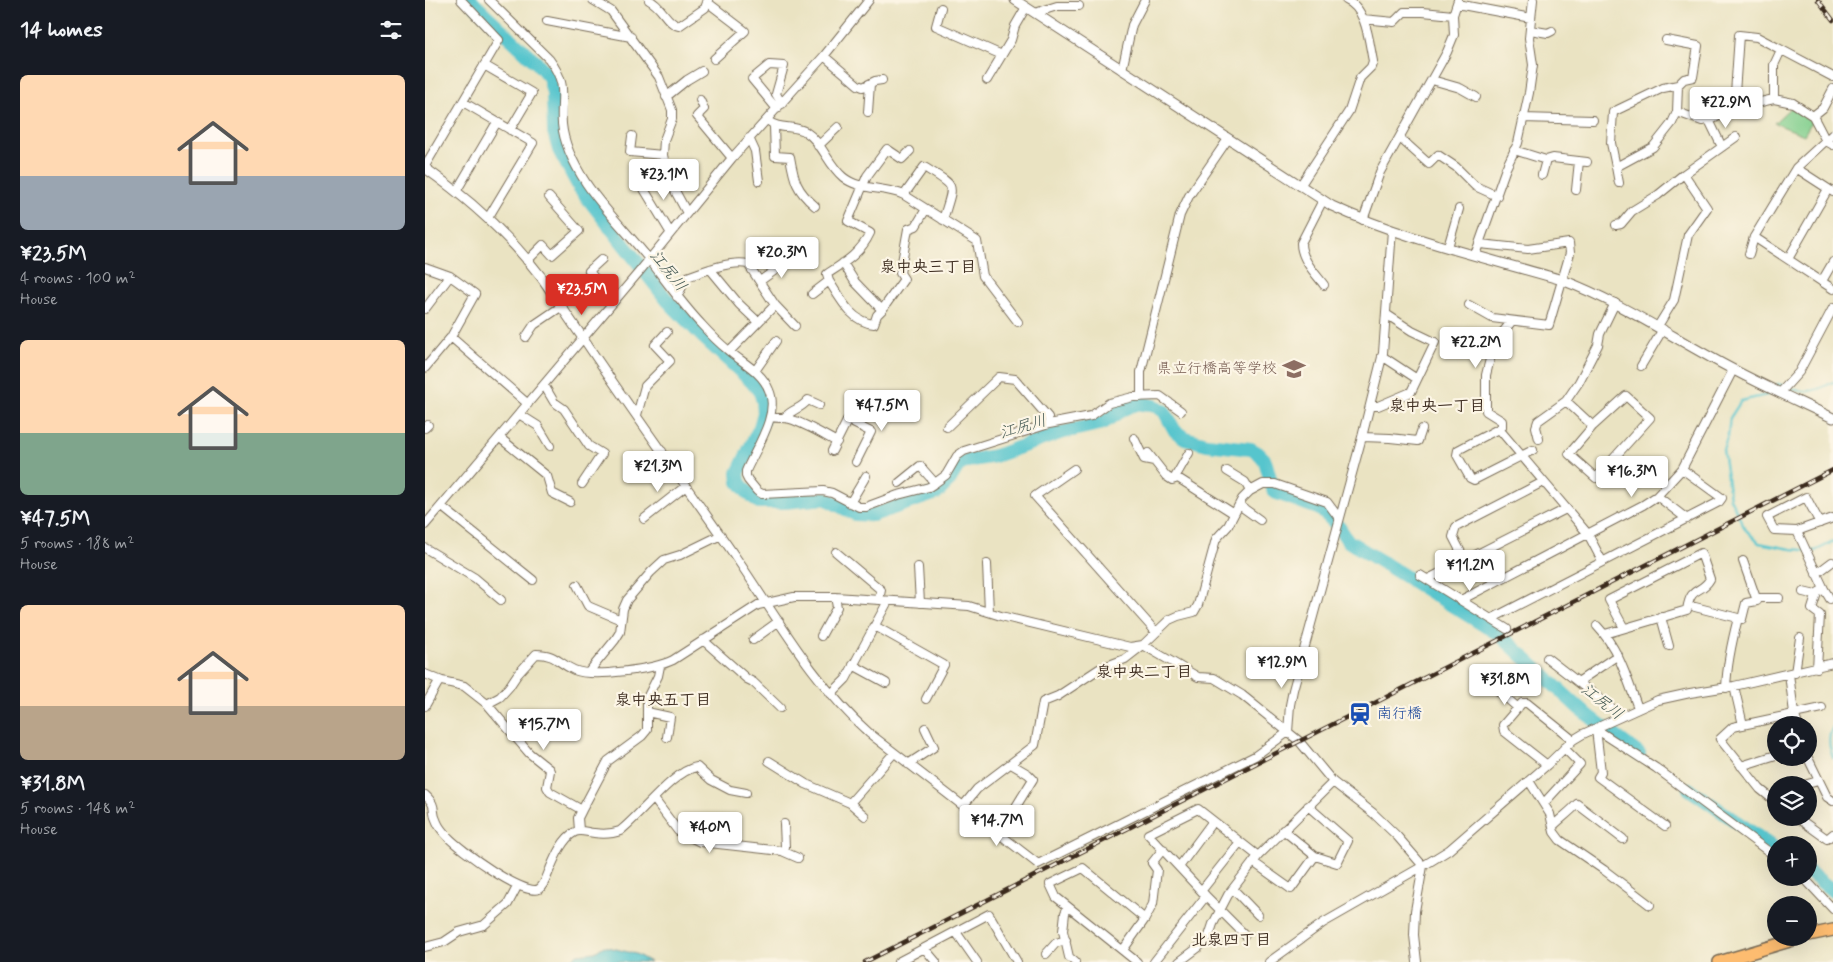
<!DOCTYPE html>
<meta charset="utf-8">
<style>
:root{--surface:#171b24;--page:#242831;--text:#f1f3f6;--muted:#9ea1a6;--accent:#d93025}
body{margin:0;font-family:Mynerve,"Klee One",sans-serif;background:var(--page);color:var(--text);height:100vh;display:flex;flex-direction:column;font-size:19px;white-space:nowrap}
*{box-sizing:border-box;margin:0}
p{font-size:16px;color:var(--muted)}
.icon{flex:none;width:28px;height:28px;fill:none;stroke:currentColor;stroke-width:2;stroke-linecap:round;stroke-linejoin:round}
.map{position:relative;flex:1;overflow:hidden}
.side{display:flex;flex-direction:column;background:var(--surface);width:425px}
.side>*{flex:none}
.buttons{position:absolute;left:1342px;top:716px;display:grid;gap:10px}
.buttons a{display:grid;place-items:center;width:50px;height:50px;border-radius:50%;background:var(--surface);box-shadow:0 5px 20px #0002;font-size:25px}
.price{position:absolute;translate:-50% -42px;padding:0 11px;border-radius:5px;background:#fff;color:#222;font-size:16px;line-height:32px;filter:drop-shadow(0 1px 2px #0008)}
.price::after{content:'';position:absolute;left:50%;top:30px;width:15px;height:11px;margin-left:-8px;background:inherit;clip-path:polygon(0 0,100% 0,50% 100%)}
.price.on{background:var(--accent);color:#fff}
ul{padding:0;list-style:none}
li{display:grid;align-content:center;gap:10px;height:265px;padding:0 20px}
li span{display:grid;place-items:center;height:155px;border-radius:8px;color:#555}
li>.icon{margin-inline-start:auto}
span .icon{width:90px;height:90px;fill:#fffc;stroke-width:1}
li b{font-size:21px}
h2{display:flex;justify-content:space-between;align-items:center;height:60px;padding:0 20px;font-size:21px}
main{display:flex;flex:1;min-height:0}
.map>svg:first-child{display:block}
</style>
<main>
<section class="side">
<h2>14 homes<svg class="icon" aria-label="filters" viewBox="0 0 24 24"><path d="M4 7h16M4 17h16"/><circle cx="9" cy="7" r="2"/><circle cx="15" cy="17" r="2"/></svg></h2>
<ul>
<li><span style="background:linear-gradient(#ffd9b3 65%,#9aa5b1 0)"><svg class="icon" aria-label="home" viewBox="0 0 24 24"><path d="M3 11l9-7 9 7M6 9v11h12V9"/></svg></span><div><b>¥23.5M</b><p>4 rooms · 100 m²</p><p>House</p></div></li>
<li><span style="background:linear-gradient(#ffd9b3 60%,#7fa58c 0)"><svg class="icon" aria-label="home" viewBox="0 0 24 24"><path d="M3 11l9-7 9 7M6 9v11h12V9"/></svg></span><div><b>¥47.5M</b><p>5 rooms · 188 m²</p><p>House</p></div></li>
<li><span style="background:linear-gradient(#ffd9b3 65%,#b9a48a 0)"><svg class="icon" aria-label="home" viewBox="0 0 24 24"><path d="M3 11l9-7 9 7M6 9v11h12V9"/></svg></span><div><b>¥31.8M</b><p>5 rooms · 148 m²</p><p>House</p></div></li>
</ul>
</section>
<div class="map">
<svg width="1408" height="962" viewBox="0 0 1408 962">
<rect width="100%" height="100%" fill="#fcf5e5"/>
<filter id="ink" filterUnits="userSpaceOnUse"><feTurbulence type="fractalNoise" baseFrequency=".02" numOctaves="2"/><feDisplacementMap in="SourceGraphic" scale="10" xChannelSelector="R" yChannelSelector="G"/><feConvolveMatrix kernelMatrix="1 2 1 2 8 2 1 2 1" color-interpolation-filters="sRGB"/></filter>
<filter id="wash" filterUnits="userSpaceOnUse"><feTurbulence type="fractalNoise" baseFrequency=".0096" numOctaves="4" result="noise"/><feDisplacementMap in="SourceGraphic" scale="20" xChannelSelector="R" yChannelSelector="G"/><feGaussianBlur stdDeviation="1.12" result="paint"/><feColorMatrix in="noise" values="0 0 0 0 0 0 0 0 0 0 0 0 0 0 0 0 0 1.4 0 .05"/><feComposite in="paint" operator="in"/></filter>
<g filter="url(#wash)">
<rect width="100%" height="100%" fill="#eae3c2"/>
<path fill="#82cf8e" stroke="#5e7c56" d="M1366,107C1375,111 1383,113 1386,123L1379,135L1349,123Z"/>
<path fill="#57c5cd" stroke="#497876" d="M179,946L211,954L225,962H150L148,959L152,954L170,952Z"/>
<g fill="none" stroke-linecap="round" stroke-linejoin="round">
<path stroke="#57c5cd" stroke-width="2.5" d="M1350,387L1353,384C1377,393 1385,395 1408,382
M1346,391L1342,395L1316,401L1305,418L1303,435L1298,450L1305,498L1320,529L1334,543L1366,549L1390,551L1408,542
M1408,727C1402,738 1404,747 1408,758"/>
<path stroke="#57c5cd" stroke-width="14" d="M45,0L114,65L124,77L128,93L129,132L134,150L154,187L242,300L278,337L326,381L335,392L338,401L339,413L335,427L313,473L314,482L322,492L334,502H360L400,498L430,514L448,515L512,493L524,481L533,466L542,461L570,456L635,433L678,423L698,409L707,405L720,404L730,406L739,411L750,431L760,438L782,444L826,449L833,453L839,459L841,464L849,492L895,509L913,526L923,541L1075,635L1155,709L1214,754
M1264,789L1351,849
M1384,872L1408,891"/>
</g>
</g>
<g filter="url(#ink)">
<g fill="none" stroke-linecap="round" stroke-linejoin="round">
<defs>
<path id="minor" d="M64,0L124,59C144,86 135,95 137,124C139,146 150,166 161,183C179,210 204,234 224,259C241,281 257,304 276,324C285,334 294,343 304,351C318,363 337,372 344,390C355,414 331,448 321,471V476L323,480L332,491L337,494L398,491L407,493L434,507H441L473,495L504,487L510,483L521,475L532,456L539,451L624,424
M168,0L186,11L234,77L247,110V119L239,140L238,155L243,178L262,213
M224,0C237,6 242,24 254,26L280,8L283,0
M282,2L320,31L289,59
M1032,4L1106,18
M516,8L511,26L577,55
M610,13L632,6H654
M938,19L969,22L979,12H998L1028,15
M122,21L206,37
M1105,30L1123,33L1127,31
M1241,40L1273,46L1268,77L1259,79L1253,85L1238,88L1188,112L1186,143L1191,167L1228,147L1247,123L1252,112L1277,121L1288,119L1309,108L1349,99L1368,103L1388,116L1401,141L1408,145
M399,56L433,85L438,87L450,81L457,80
M59,65L107,93L85,130
M697,70L707,25L720,0
M562,80L586,40L590,26L601,7
M1007,80L1035,88L1051,97
M241,97L262,80L277,71
M1349,99V65L1356,50
M275,100L279,109L272,116L307,158
M38,102L108,143L63,218
M1309,108L1314,35L1332,37L1408,77
M352,109L327,79L344,65L359,66L351,94L357,104
M443,112L445,84
M1252,112L1253,85
M1388,116L1398,108L1408,89
M1098,118L1168,120
M342,120C355,131 368,124 381,132C397,142 403,165 418,177C435,191 459,186 479,195L552,241L558,276L593,322
M1284,120L1297,147
M349,126L350,156L365,157C369,180 371,190 390,206
M207,136L205,152L238,155
M324,138L330,151L334,181
M975,138L1004,164L1013,155L1031,167L1050,186L1072,196
M393,146L413,127
M1089,150L1121,160L1128,158L1162,162
M0,166L74,40L36,0
M1191,167L1194,183
M1371,168L1408,192
M219,174V189L245,232
M1117,175L1121,160
M875,186L924,111L935,78L946,67L948,61C944,43 942,8 921,0
M32,190L72,122
M1151,190L1154,161
M479,195L499,167C533,188 529,182 518,220
M898,200L876,243C876,259 890,273 899,285
M938,220L955,172L1022,52L1029,35L1028,15L1033,0
M1191,225L1196,224L1207,211L1233,195L1259,174
M1329,237L1408,289
M1023,247L1034,209
M1324,254L1329,237L1371,168L1408,134
M1050,255L1081,168L1093,143L1104,93L1108,65L1104,38L1108,0
M177,259L164,271L188,302
M1363,259L1403,189
M102,261L118,245L127,255L154,231L124,197
M418,263L430,282L457,310L479,279L475,273L483,229L491,226L501,209
M0,267L25,276L50,294L26,337L0,368
M285,269L314,304L333,322
M335,281L367,258
M404,281C415,298 426,322 449,324L452,315L457,310
M1397,281L1408,262
M387,294L404,281L402,274C419,263 436,253 445,233L423,221L442,176L462,149L477,159L485,151
M252,297L262,277C279,271 306,260 323,264L350,305L305,351
M350,305L370,326
M1044,305L1067,318L1124,325L1145,253L1144,243L1103,249L1055,244
M0,309L25,276
M1087,321L1069,343L1061,375V411L1077,421V427L1033,450L1032,455L1045,478L1049,480L1108,450
M1233,326L1249,300L1263,235L1282,208L1259,174L1311,137
M26,337L103,404
M101,337L109,325L137,306
M158,338C208,413 261,485 312,559C353,619 389,684 444,733L613,864L830,756L863,732
M957,356L992,379
M1216,366L1238,329
M330,371L351,341
M119,385L129,402L139,409L164,446L177,454L157,484
M1355,393L1374,372L1408,308
M1201,396L1225,418L1171,478L1144,454L1168,426Z
M716,397V372L755,215L764,196L803,139
M945,406H953L986,392L1010,342L987,331L961,314
M94,414L113,426L125,446
M212,415L220,386L245,361L230,345L242,332
M346,417C353,419 359,417 365,419C381,424 397,434 412,442
M359,418C368,408 375,410 383,400L394,405
M422,420L446,432L431,462
M1168,426L1141,401L1154,382L1173,345L1175,334L1190,303
M522,427L574,377L590,379L623,417L624,424L666,416L684,403L708,397L735,396L756,411
M0,428L3,425
M1074,429L1163,534L1177,561
M937,437L965,438L993,441L997,429
M75,438L122,476L127,493L145,502
M709,438L719,459L729,461
M1114,439L1111,427L1113,421L1141,401
M407,451L429,407
M723,453L741,476L747,480L753,478L808,513
M649,469L610,496L731,632
M802,471L820,482L825,491
M210,475L237,451
M749,479L764,453
M474,483L495,466L510,483
M1232,496L1262,519
M425,503L441,476
M814,505L835,520
M16,506L108,580
M219,519L261,486
M0,525L214,272L307,158L399,56L444,0
M1372,531L1349,530L1342,517L1381,497L1395,523
M0,548L50,578L76,600
M411,552L456,590L454,600
M1040,560L1028,537L1031,527L1118,482
M1318,561L1331,598
M562,564L564,612
M493,567L495,603
M1391,574L1407,562
M995,575L1082,629
M1003,579L1141,509
M152,585L163,606L196,620
M1399,589L1405,599
M1378,592L1391,595
M1036,600L1218,505L1232,496L1257,469L1308,370
M1270,607L1313,618
M1236,617L1244,646
M1066,619L1294,502L1297,498L1257,469
M450,626L519,665L501,699
M1172,626C1194,649 1202,679 1213,708
M1180,634L1262,610C1266,584 1276,595 1285,579L1276,553L1184,600L1199,628
M396,636L412,607L410,597
M278,640L322,679L328,682L355,708
M328,640L354,621
M1122,658L1197,716
M428,665L461,683
M1392,668L1395,615L1387,609L1392,593L1399,589L1372,531L1408,518
M163,673L190,640L195,632L198,609L202,600L226,572L239,560L255,555L296,535
M1370,673L1375,638
M0,674L17,681L39,686L62,704L104,753L124,769L125,771L122,787L125,792L157,810
M1364,674L1369,713L1373,725
M1153,682L1193,655
M1309,686L1318,725
M1069,687L1093,708
M1301,688C1302,663 1307,641 1313,618L1317,619L1321,603L1332,601L1331,598H1354
M406,694L421,679L463,601
M62,704L75,697L84,687L92,675L111,654C131,654 133,663 149,670C168,678 230,669 248,660L333,605L369,597H410L544,606L576,616L705,647L718,645L773,677L789,678L817,695L874,741L908,782L948,813L972,836L998,866
M0,706L14,681
M222,712L245,717L242,737
M1171,729L1231,768L1351,857
M1171,729L1176,772L1173,777L1240,826
M863,732L865,705L868,690L937,437L958,353L967,230
M1383,758L1402,797L1408,801
M344,761L381,784L425,803
M483,764L509,747L500,728
M1122,765L1079,731L1078,725L1097,703H1102L1148,740
M1316,766L1351,755
M1104,781L1125,814L1129,832L1135,840L1179,870L1225,905
M1379,785L1393,781
M0,795C14,808 5,809 12,822C14,827 19,833 23,837C34,849 99,897 114,889C120,885 122,875 125,869C130,857 138,838 150,832C156,829 163,833 169,833C177,834 187,834 195,831C215,816 249,770 272,767L286,780L305,790L321,793
M229,799L253,831L275,842L357,851L373,858
M1351,802L1335,789L1295,739L1308,727L1397,708
M1119,803L1155,764L1139,748
M538,806L552,789L610,745L618,702L633,696L674,669L700,659L718,645L744,620L753,616L769,612L773,605L791,539L803,526L817,499L825,491L838,484H850L902,502L914,518
M440,816L425,803L469,753
M1373,818L1402,839L1408,834
M1128,826C1136,818 1145,812 1152,804L1198,839
M154,830L153,818L157,810L183,761L217,736L222,730V698L233,676L235,666
M858,830L890,856L912,863L923,841L883,806
M574,834L608,779L603,774L586,764
M357,851L360,847L359,824
M828,862L866,889L890,856
M754,867L788,821
M1379,878L1408,909
M808,889L833,915
M777,890L815,842
M643,907L640,913L638,931L644,957L650,962
M531,932L552,962
M820,935L781,896L723,834L773,809L833,856
M0,947L19,942L34,932L59,925L83,904L93,885
M500,949L511,962
M698,950L720,919
M621,954L631,943L641,940
M473,962L564,914L592,962
M712,962L631,897L625,884L658,868L720,919L728,904L732,870L727,863L738,849
M729,962L781,896
M754,962L774,947L784,936L788,924L803,895L833,856L908,782
M844,962L898,923L998,866L1024,850L1122,765L1148,740L1158,734L1233,700L1265,693L1309,686L1408,663
M992,962L989,935L990,911L998,866"/>
<path id="tertiary" d="M590,0L907,206C978,239 1062,258 1137,280C1198,303 1251,340 1309,370C1341,387 1375,402 1408,418
M0,168C44,199 84,235 117,278C131,298 144,319 158,338"/>
<path id="primary" d="M1384,935L1408,930
M1294,962L1375,938"/>
</defs>
<use href="#minor" stroke="#786b57" stroke-width="10"/>
<use href="#tertiary" stroke="#786b57" stroke-width="11"/>
<use href="#primary" stroke="#786b57" stroke-width="14"/>
<use href="#minor" stroke="#fff" stroke-width="8"/>
<use href="#tertiary" stroke="#fff" stroke-width="9"/>
<use href="#primary" stroke="#fdbc70" stroke-width="11"/>
<defs>
<path id="rail" d="M1393,0L1408,20
M440,962L1408,470"/>
</defs>
<use href="#rail" stroke="#3b2a1e" stroke-width="4.5"/>
<use href="#rail" stroke="#fcf5e5" stroke-width="2.5" stroke-dasharray="8" stroke-linecap="butt"/>
</g>
</g>
<defs>
<symbol id="school-bare" viewBox="-9 -9 18 18"><path d="M0-5L7-2L0 1L-7-2ZM-4 1L0 2.5L4 1V4Q0 6-4 4Z" fill="#8d6e63" stroke="#fcf5e5" stroke-width="2.5" paint-order="stroke"/></symbol>
<symbol id="station-bare" viewBox="-9 -9 18 18"><path d="M-3-6H3Q5-6 5-4V2Q5 4 3 4L4.5 6H3L1.5 4h-3L-3 6H-4.5L-3 4Q-5 4-5 2V-4Q-5-6-3-6ZM-3.5-4v3h7v-3ZM-3.5 1v1.5H-2V1ZM2 1v1.5H3.5V1Z" fill="#1a4fb4" stroke="#fcf5e5" stroke-width="2.5" paint-order="stroke"/></symbol>
</defs>
<g fill-rule="evenodd">
<use href="#school-bare" x="853" y="353" width="32" height="32"/>
<use href="#station-bare" x="919" y="698" width="32" height="32"/>
</g>
<g text-anchor="middle" dominant-baseline="central" stroke-width="4.5" stroke-linejoin="round" paint-order="stroke">
<g font-size="15" fill="#785e54" stroke="#fcf5e5" text-anchor="end">
<text x="852" y="369">県立行橋高等学校</text>
</g>
<g font-size="15" fill="#164399" stroke="#fcf5e5" text-anchor="start">
<text x="952" y="714">南行橋</text>
</g>
<g font-size="16" font-weight="bold" fill="#3b2a1e" stroke="#fcf5e5">
<text x="503" y="267">泉中央三丁目</text>
<text x="1012" y="406">泉中央一丁目</text>
<text x="719" y="672">泉中央二丁目</text>
<text x="238" y="700">泉中央五丁目</text>
<text x="806" y="940">北泉四丁目</text>
</g>
<g font-size="16" font-style="italic" fill="#435853" stroke="#fcf5e5">
<text transform="translate(243 271) rotate(51)">江尻川</text>
<text transform="translate(598 427) rotate(-16)">江尻川</text>
<text transform="translate(1177 702) rotate(38)">江尻川</text>
</g>
</g>
</svg>
<div class="buttons">
<a><svg class="icon" aria-label="locate" viewBox="0 0 24 24"><circle cx="12" cy="12" r="6"/><path d="M12 2v4M12 18v4M2 12h4M18 12h4"/></svg></a>
<a><svg class="icon" aria-label="layers" viewBox="0 0 24 24"><path d="M12 4l9 5-9 5-9-5zM3 14l9 5 9-5"/></svg></a>
<a>+</a>
<a>−</a>
</div>
<b class="price" style="left:1301px;top:129px">¥22.9M</b>
<b class="price" style="left:239px;top:201px">¥23.1M</b>
<b class="price" style="left:357px;top:279px">¥20.3M</b>
<b class="price on" style="left:157px;top:316px">¥23.5M</b>
<b class="price" style="left:1051px;top:369px">¥22.2M</b>
<b class="price" style="left:457px;top:432px">¥47.5M</b>
<b class="price" style="left:233px;top:493px">¥21.3M</b>
<b class="price" style="left:1207px;top:498px">¥16.3M</b>
<b class="price" style="left:1045px;top:592px">¥11.2M</b>
<b class="price" style="left:857px;top:689px">¥12.9M</b>
<b class="price" style="left:1080px;top:706px">¥31.8M</b>
<b class="price" style="left:119px;top:751px">¥15.7M</b>
<b class="price" style="left:572px;top:847px">¥14.7M</b>
<b class="price" style="left:285px;top:854px">¥40M</b>
</div>
</main>
